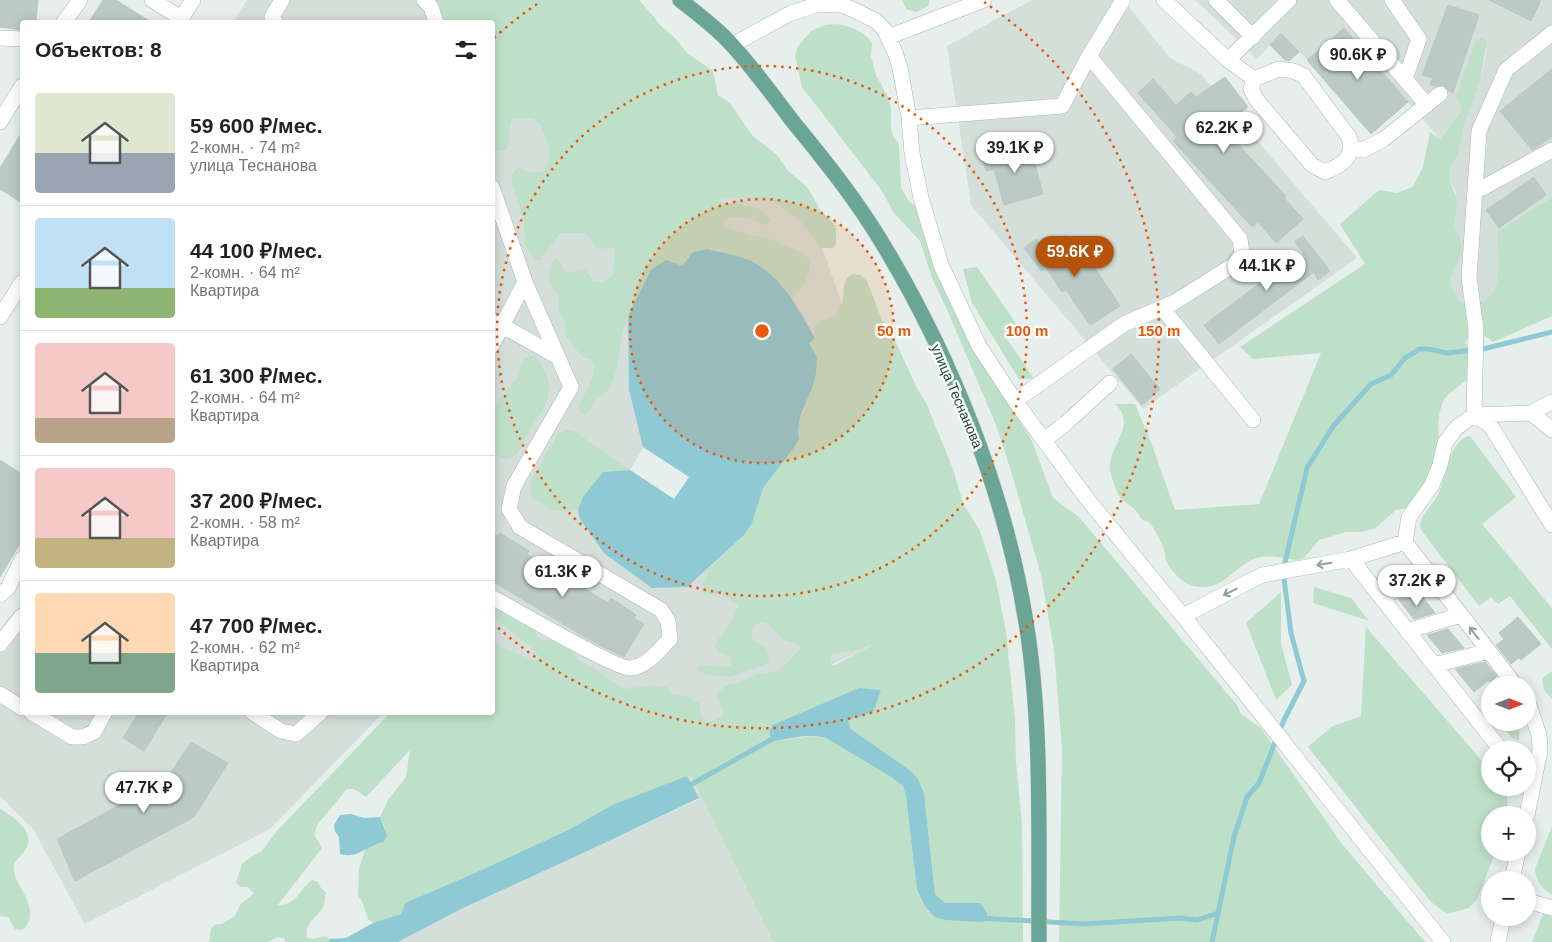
<!DOCTYPE html>
<html lang="ru">
<meta charset="utf-8">
<style>
:root{--surface:#fff;--page:#f6f6f6;--text:#222;--muted:#767676;--line:#e0e0e0;--accent:#b45309}
body{margin:0;font-family:Arial,sans-serif;background:var(--page);color:var(--text);height:100vh;display:flex;flex-direction:column;font-size:19px;white-space:nowrap}
*{box-sizing:border-box;margin:0}
p{font-size:16px;color:var(--muted)}
.icon{flex:none;width:28px;height:28px;fill:none;stroke:currentColor;stroke-width:2;stroke-linecap:round;stroke-linejoin:round}
.map{position:relative;flex:1;overflow:hidden}
.details{position:absolute;left:20px;top:20px;width:475px;height:695px;display:flex;flex-direction:column;background:var(--surface);border-radius:5px;box-shadow:0 2px 12px #0003}
.details>*{flex:none}
.needle{width:32px;rotate:90deg}
.tools{position:absolute;left:1481px;top:676px;display:grid;gap:10px}
.tools a{display:grid;place-items:center;width:55px;height:55px;border-radius:50%;background:var(--surface);box-shadow:0 2px 12px #0003;font-size:25px}
.price{position:absolute;translate:-50% -42px;padding:0 11px;border-radius:18px;background:#fff;color:#222;font-size:16px;line-height:32px;filter:drop-shadow(0 1px 2px #0008)}
.price::after{content:'';position:absolute;left:50%;top:30px;width:15px;height:11px;margin-left:-8px;background:inherit;clip-path:polygon(0 0,100% 0,50% 100%)}
.price.current{background:var(--accent);color:#fff}
ul{padding:0;list-style:none}
li{display:flex;align-items:center;gap:15px;height:125px;padding:0 15px}
li+li{border-top:1px solid var(--line)}
li span{display:grid;place-items:center;flex:none;width:140px;height:100px;border-radius:5px;color:#555}
li>.icon{margin-inline-start:auto}
span .icon{width:60px;height:60px;fill:#fffc;stroke-width:1}
li b{font-size:21px}
h2{display:flex;justify-content:space-between;align-items:center;height:60px;padding:0 15px;font-size:21px}
.map>svg:first-child{display:block}
</style>
<div class="map">
<svg width="1552" height="942" viewBox="0 0 1552 942">
<rect width="100%" height="100%" fill="#e6efeb"/>
<path fill="#d4dfda" fill-rule="evenodd" d="M247,0H596L812,219L877,403L874,645L697,728L493,645L492,22H233ZM643,447L604,553L630,470Z
M1032,0H1123L1170,58L1201,74L1357,258L1143,409L971,205L947,46Z
M1195,0H1552V197L1498,231L1499,273L1495,290L1488,299L1477,304H1466L1459,302L1450,284V278L1462,254V246L1454,228L1456,192L1450,181V167L1458,155L1465,122L1482,74L1487,48L1474,45L1456,95L1462,110L1440,139L1344,28L1307,60L1281,33L1257,59Z
M22,604V712L383,713L270,829L85,924L33,829L0,796V631L7,619Z
M692,775L773,942H398L461,909L594,848L699,799L687,776Z"/>
<path fill="#bfe0c8" fill-rule="evenodd" d="M436,0H639L654,17L660,25L675,38L687,53L713,71L718,95L730,103L752,135L777,155L788,171L804,184L810,191L819,208L836,227V244L833,248H821L798,218L785,211L779,203L774,201L722,197L718,201C738,207 758,200 771,221L768,225C754,222 738,211 724,221L723,226L749,235L767,238L802,253C820,265 803,287 792,298L783,286L754,262L707,249L693,252L684,264L680,265L671,261L651,270C643,286 634,302 627,319C617,342 622,368 608,390C605,395 600,396 596,400C591,407 592,414 581,414L579,405C585,392 602,370 589,358H584L566,338L565,323L559,310V295C548,289 545,268 555,259C563,262 562,267 566,273C582,273 580,259 594,282H603L613,275L615,252L613,248L597,249L586,233H560L541,260H536L526,248L523,219L512,183V175L517,168L521,167L529,172H542C554,160 550,145 543,131C541,127 540,123 537,121C530,117 520,119 513,119C507,128 511,135 509,144C508,152 498,153 493,149L492,22H444Z
M902,0H930L928,6L916,12L906,9Z
M835,24C850,26 863,30 872,43L871,56L876,75L888,97L891,107V128L893,136L899,144L901,187L909,202L919,207L939,274L955,314L989,375L1012,407L1032,441L1053,498L1079,517L1237,705L1241,714L1261,728L1342,844L1425,942H1059L1062,749L1054,650L1041,575L1011,471L996,425L948,312L932,278L920,241L894,213L882,191L802,87L795,56L798,46L811,31L825,25Z
M1482,38L1487,41L1480,81L1465,122L1458,155L1450,167V181L1457,199L1454,228L1461,239L1462,246V254L1450,278V284L1460,302C1467,305 1475,305 1483,301C1506,292 1496,251 1498,231L1552,197V316L1493,342L1480,332L1468,337L1465,343C1471,350 1471,363 1470,372C1469,384 1450,388 1443,402C1433,426 1443,442 1437,463C1434,473 1416,498 1409,508L1396,510L1374,529L1360,532H1346L1319,540L1305,557L1299,560C1286,559 1270,554 1257,558C1232,566 1226,592 1193,586C1185,585 1169,569 1166,561C1165,557 1166,553 1164,550C1161,542 1157,533 1152,526C1149,521 1147,522 1143,520C1140,518 1138,513 1136,511C1132,506 1126,503 1121,499C1118,496 1111,476 1110,470C1106,448 1139,426 1115,404H1135L1152,445L1175,510L1259,504L1321,353L1253,359L1240,347L1365,264L1340,224L1379,190L1397,193L1413,187L1423,167L1430,132L1440,139L1462,110L1456,95L1474,45L1476,40Z
M977,267L1018,326L1007,339L1034,379H1019L972,303L963,269Z
M852,274L860,275L867,281L884,325L897,345L917,388L927,405L953,469L963,503L980,531L996,580L1006,632L1015,719L1016,762L1022,824L1023,942H773L691,775L612,805L568,830L477,872L405,903L401,914L373,923L368,919L362,901L358,896L359,868L365,850L376,843L383,842L385,829L380,817L388,800L406,777L410,750L366,797L354,789H347L318,824L314,834L322,848L278,905C297,905 298,891 312,880L318,882L321,888L326,892C325,896 325,901 324,905C320,916 304,921 307,938L313,939L325,936L330,939L328,942H285V939L278,937L268,942H209L211,928L216,924H222L235,916L240,905L254,893L248,887H241L236,883L242,864L251,857L262,851L276,832L390,713L492,712L493,634L499,646L536,661L539,657L531,647L498,621L493,618V602L533,628L540,640C547,641 551,641 556,636L570,648L577,659L589,665L624,689L654,685L667,687L670,693L688,697L699,703L701,716L707,723L724,715L716,696L718,692L729,684L741,682L757,674L770,673L782,668L800,649V645C795,642 789,643 784,640C777,636 766,615 755,626C752,630 752,633 752,638L767,649L769,659L767,664L731,677L706,675L697,669L700,665L726,667L731,665L730,656C723,653 718,653 715,645C722,631 735,620 738,606C734,600 728,600 723,595L703,594L702,585L709,568L744,535L752,523L763,488L799,439L798,431L800,416L813,386L817,358L808,343L815,338C813,312 823,325 837,314C839,310 841,306 842,302C846,291 840,282 852,274ZM869,645H873L833,666L830,662L833,653L854,651ZM848,720L851,729L911,771L918,779L924,793L935,894L945,903H980L983,922L928,911L917,890L906,797L903,786L891,777L826,738L813,736L780,740Z
M529,356H534C540,360 542,366 545,372C557,397 540,412 528,433C521,444 522,455 507,460L493,453V412L503,393L518,377L522,361Z
M565,430H573L630,470L591,486L583,497L578,510L553,511L532,498L530,482L558,434Z
M1470,436L1516,497L1482,524L1552,608V649L1510,596L1498,604L1491,597L1479,606L1421,530C1417,517 1431,508 1437,496C1446,481 1446,458 1457,445C1460,440 1464,437 1470,436Z
M1314,587L1351,598L1369,621L1313,603Z
M1281,592V643L1292,685L1276,700L1246,623Z
M1366,627L1490,770V788H1502L1507,796L1508,815H1490V852L1495,853L1478,898L1469,908L1447,914L1431,902L1308,747L1331,727L1361,716Z
M1552,671V699L1544,690L1542,678Z
M1500,723H1520L1519,740C1510,739 1505,729 1500,723Z
M0,809C11,815 32,829 28,844C26,852 18,857 14,864C14,869 14,875 16,879C24,894 40,916 22,930L15,929L8,917L0,916Z
M1552,826V895C1542,889 1536,881 1535,869Z
M1543,914L1552,915V942H1532Z"/>
<path fill="#8ec9d4" d="M707,249C720,252 745,257 755,263C784,280 799,310 815,338L809,343L817,358L816,373L813,386L800,416L798,431L799,439L795,446L763,488L752,523L744,535L687,587L652,588L604,553L580,519L578,510L583,497L603,472L630,470L643,447L629,390L628,316L651,270L666,260L680,265L684,264L693,252Z
M859,688L881,690L873,712L848,720L851,729L911,771L918,779L924,793L935,894L945,903H980L987,913L986,920L983,922L945,920L935,917L926,908L917,890L906,797L903,786L891,777L826,738C809,733 790,739 773,741C769,735 768,731 773,725Z
M687,776L699,798L594,848L461,909L398,942H328L330,939L346,938L373,923L401,914L405,903L477,872L568,830L612,805Z
M351,814L364,818L380,817L387,836L383,842C366,846 359,859 340,854L339,837L335,831L334,825L340,815Z"/>
<path fill="#e6efeb" d="M643,447L689,477L674,499L630,470Z"/>
<g fill="none" stroke-linecap="round" stroke-linejoin="round">
<path stroke="#8ec9d4" stroke-width="5" d="M685,788L776,737
M980,918L1084,924L1179,918L1197,920L1218,913
M1212,942L1234,837L1247,797L1259,783L1284,720L1304,681L1291,633L1283,571L1307,468L1334,425L1371,384L1391,375L1405,358L1420,349H1428L1447,353L1483,349L1552,332"/>
</g>
<path fill="#bbcac4" stroke="#b8c9c2" d="M0,0H38L36,22H22V30L0,27Z
M103,0H116L151,22H89Z
M1489,0H1541L1531,21Z
M1448,5L1479,15L1453,93L1449,91L1443,85L1435,86L1430,85L1433,78L1422,75Z
M1344,28L1408,102L1371,134L1307,60Z
M1281,33L1299,52L1289,61L1285,60L1270,45Z
M1552,69V137L1532,150L1500,111Z
M1225,77L1248,107L1222,127L1286,196L1284,198L1303,219L1276,243L1258,222L1252,227L1173,141L1177,137L1138,93L1153,79L1176,105L1191,92L1196,97Z
M22,132V203L0,189V168Z
M1030,145L1043,194L1004,205L994,169L986,171L982,158Z
M1534,177L1546,195L1499,228L1486,210Z
M1066,235L1082,259L1087,256L1120,306L1090,325L1066,290L1062,292L1046,268L1041,271L1024,248L1036,239L1043,250Z
M1303,236L1330,271L1318,280L1314,272L1219,344L1204,325L1299,254L1303,260L1306,258L1295,241Z
M1131,354L1160,389L1142,405L1113,369Z
M0,460L22,474V540L0,577Z
M492,533L498,536L500,533L529,551L527,554L608,603L611,598L636,615L634,618L644,624L624,657L593,642L492,581Z
M1421,595L1435,613L1414,619L1399,600Z
M1518,617L1541,644L1521,660L1519,658L1511,664L1496,645L1504,639L1499,633Z
M1448,629L1464,648L1442,653L1427,635Z
M1485,662L1497,676L1490,682L1489,680L1474,692L1455,669Z
M139,712H168L144,751L123,738Z
M191,742L228,763L194,817L75,881L57,839L166,780Z"/>
<g fill="none" stroke-linecap="round" stroke-linejoin="round">
<defs>
<path id="minor" d="M152,0L181,18
M424,0L431,7L436,22
M1164,0L1228,60L1254,79
M1216,0L1253,37
M1337,0L1427,105
M1392,0L1419,39L1405,79
M64,22L80,0
M179,22L193,0
M275,22L272,17L282,0
M1552,33L1506,70L1479,131L1469,278L1476,329L1474,415L1531,413L1552,430
M888,37L984,0
M0,38L22,39
M732,45L791,13L816,5L839,4L854,10L876,21L884,29L895,52L900,68L909,118L912,153L921,198L941,265L979,346L1015,401L1088,500L1183,616L1443,942
M1228,60L1289,0
M1279,69L1293,71L1303,75L1349,137C1355,158 1342,165 1325,172L1312,165L1256,99L1251,89L1254,79Z
M909,118L1062,106L1089,56L1123,0
M0,122L22,86
M1352,148L1363,150L1384,139L1440,94
M492,187L525,282L571,387L514,486L509,509L520,527L661,610L668,621L670,639C659,650 647,667 630,668C616,669 512,608 492,597
M1475,192L1552,150
M1162,308L1253,420
M0,317L22,282
M492,320L558,357
M492,345L525,282
M1015,401L1124,324L1175,302L1235,264L1242,253L1240,239L1089,56
M1531,413L1552,402
M1044,440L1065,424L1110,383
M1351,559L1501,750
M0,595L8,588L22,559
M1380,595L1435,582
M1183,616L1262,575L1351,559L1405,542
M1407,631L1461,615
M0,644L22,616
M1434,665L1489,651
M1515,685L1405,542L1409,517L1432,485L1440,465L1445,443L1456,428L1474,415L1487,423L1492,428L1552,525
M0,694L22,708
M31,712L72,737H83L94,732L105,712
M252,712L281,731L296,734L321,712
M1527,815L1540,750L1539,735L1528,702
M1512,880L1518,852
M1528,901L1552,908
M1498,942L1503,918"/>
<path id="major" d="M680,0C698,14 717,28 732,45C754,69 774,97 794,123C826,162 858,202 884,246C952,359 1005,492 1026,622C1043,727 1038,836 1039,942"/>
</defs>
<use href="#minor" stroke="#a8b8b2" stroke-width="16"/>
<use href="#major" stroke="#c2cac8" stroke-width="16"/>
<use href="#minor" stroke="#fff" stroke-width="15"/>
<use href="#major" stroke="#6aa596" stroke-width="15"/>
</g>
<defs><path id="oneway-shaft" d="M-6 0H5M1.5-3L5.5 0L1.5 3" fill="none" stroke-width="1.6" stroke-linecap="round" stroke-linejoin="round" transform="scale(1.25)"/></defs>
<g stroke="#92a09c">
<use href="#oneway-shaft" transform="translate(1324 564) rotate(170)"/>
<use href="#oneway-shaft" transform="translate(1230 592) rotate(153)"/>
<use href="#oneway-shaft" transform="translate(1474 633) rotate(-128)"/>
</g>
<circle cx="762" cy="331" r="132" fill="#e8590c" fill-opacity=".12"/>
<g fill="none" stroke="#e8590c" stroke-width="2.5" stroke-dasharray="2.5 5">
<circle cx="762" cy="331" r="132"/>
<circle cx="762" cy="331" r="265"/>
<path d="M494 38A397 397 0 0 1 540 2M984 2A397 397 0 1 1 494 624"/>
</g>
<g text-anchor="middle" dominant-baseline="central" stroke-width="5" stroke-linejoin="round" paint-order="stroke">
<g font-size="14" fill="#24423a" stroke="#f7fbf9">
<text transform="translate(957 396) rotate(67)">улица Теснанова</text>
</g>
</g>
<circle cx="762" cy="331" r="8" fill="#e8590c" stroke="#f7fbf9" stroke-width="2.5"/>
<g font-size="15" text-anchor="middle" font-weight="bold" fill="#e8590c" stroke="#f7fbf9" stroke-width="5" stroke-linejoin="round" paint-order="stroke">
<text x="894" y="336">50 m</text>
<text x="1027" y="336">100 m</text>
<text x="1159" y="336">150 m</text>
</g>
</svg>
<div class="tools">
<a><svg class="needle" viewBox="-14 -14 28 28"><path d="M0-13l5 13h-10z" fill="#e53935"/><path d="M0 13l5-13h-10z" fill="#767676"/></svg></a>
<a><svg class="icon" aria-label="locate" viewBox="0 0 24 24"><circle cx="12" cy="12" r="6"/><path d="M12 2v4M12 18v4M2 12h4M18 12h4"/></svg></a>
<a>+</a>
<a>−</a>
</div>
<b class="price" style="left:1358px;top:81px">90.6K ₽</b>
<b class="price" style="left:1224px;top:154px">62.2K ₽</b>
<b class="price" style="left:1015px;top:174px">39.1K ₽</b>
<b class="price current" style="left:1075px;top:278px">59.6K ₽</b>
<b class="price" style="left:1267px;top:292px">44.1K ₽</b>
<b class="price" style="left:563px;top:598px">61.3K ₽</b>
<b class="price" style="left:1417px;top:607px">37.2K ₽</b>
<b class="price" style="left:144px;top:814px">47.7K ₽</b>
<section class="details">
<h2>Объектов: 8<svg class="icon" aria-label="filters" viewBox="0 0 24 24"><path d="M4 7h16M4 17h16"/><circle cx="9" cy="7" r="2"/><circle cx="15" cy="17" r="2"/></svg></h2>
<ul>
<li><span style="background:linear-gradient(#dfe7d0 60%,#9aa5b1 0)"><svg class="icon" aria-label="home" viewBox="0 0 24 24"><path d="M3 11l9-7 9 7M6 9v11h12V9"/></svg></span><div><b>59 600 ₽/мес.</b><p>2-комн. · 74 m²</p><p>улица Теснанова</p></div></li>
<li><span style="background:linear-gradient(#bfe0f5 70%,#8fb573 0)"><svg class="icon" aria-label="home" viewBox="0 0 24 24"><path d="M3 11l9-7 9 7M6 9v11h12V9"/></svg></span><div><b>44 100 ₽/мес.</b><p>2-комн. · 64 m²</p><p>Квартира</p></div></li>
<li><span style="background:linear-gradient(#f6c9c9 75%,#b9a48a 0)"><svg class="icon" aria-label="home" viewBox="0 0 24 24"><path d="M3 11l9-7 9 7M6 9v11h12V9"/></svg></span><div><b>61 300 ₽/мес.</b><p>2-комн. · 64 m²</p><p>Квартира</p></div></li>
<li><span style="background:linear-gradient(#f6c9c9 70%,#c2b280 0)"><svg class="icon" aria-label="home" viewBox="0 0 24 24"><path d="M3 11l9-7 9 7M6 9v11h12V9"/></svg></span><div><b>37 200 ₽/мес.</b><p>2-комн. · 58 m²</p><p>Квартира</p></div></li>
<li><span style="background:linear-gradient(#ffd9b3 60%,#7fa58c 0)"><svg class="icon" aria-label="home" viewBox="0 0 24 24"><path d="M3 11l9-7 9 7M6 9v11h12V9"/></svg></span><div><b>47 700 ₽/мес.</b><p>2-комн. · 62 m²</p><p>Квартира</p></div></li>
</ul>
</section>
</div>
